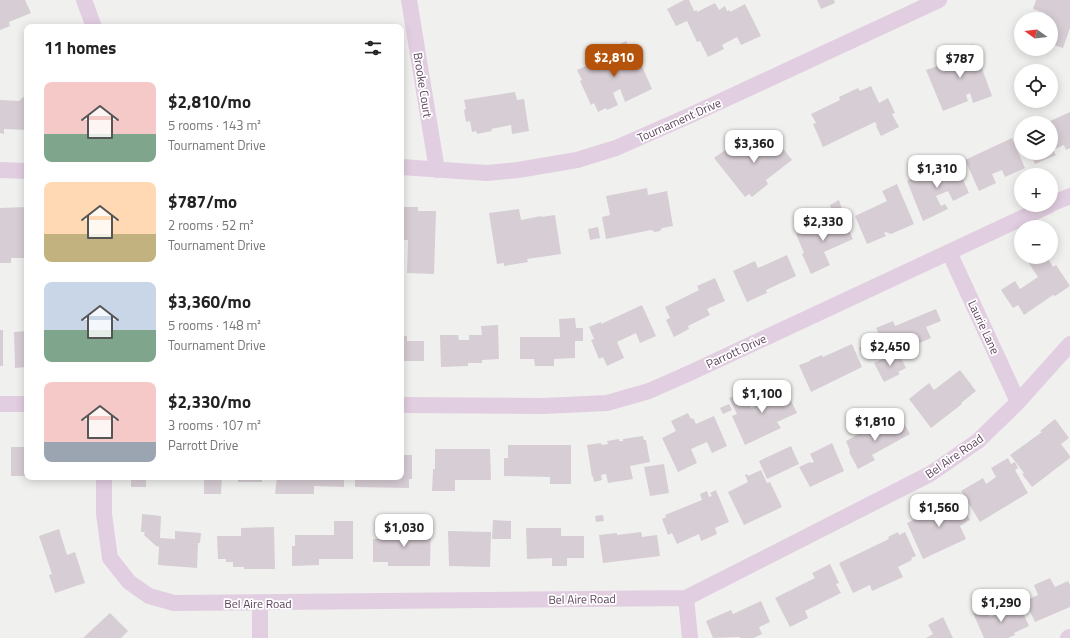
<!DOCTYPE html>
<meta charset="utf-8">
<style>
:root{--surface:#fff;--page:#f6f6f6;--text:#222;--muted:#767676;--accent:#b45309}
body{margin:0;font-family:"Titillium Web",sans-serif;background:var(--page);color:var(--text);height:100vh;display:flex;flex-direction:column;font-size:15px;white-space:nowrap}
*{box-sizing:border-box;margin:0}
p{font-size:13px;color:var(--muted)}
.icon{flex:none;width:22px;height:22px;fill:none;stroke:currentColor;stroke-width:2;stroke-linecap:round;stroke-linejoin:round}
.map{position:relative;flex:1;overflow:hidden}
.panel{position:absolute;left:24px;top:24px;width:380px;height:456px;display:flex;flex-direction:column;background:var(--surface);border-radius:8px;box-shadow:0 2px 10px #0003}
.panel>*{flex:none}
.needle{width:26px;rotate:285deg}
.controls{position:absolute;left:1014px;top:12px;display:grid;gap:8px}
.controls a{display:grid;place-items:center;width:44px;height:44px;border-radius:50%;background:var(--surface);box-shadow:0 2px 10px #0003;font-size:20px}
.price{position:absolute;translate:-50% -34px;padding:0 9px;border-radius:8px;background:#fff;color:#222;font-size:13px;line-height:26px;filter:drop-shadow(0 1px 2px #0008)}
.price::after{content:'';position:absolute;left:50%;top:24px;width:12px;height:9px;margin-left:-6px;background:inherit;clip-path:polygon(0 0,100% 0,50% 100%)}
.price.on{background:var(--accent);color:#fff}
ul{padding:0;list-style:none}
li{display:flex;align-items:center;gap:12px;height:100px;padding:0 20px}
li span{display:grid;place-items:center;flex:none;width:112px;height:80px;border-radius:8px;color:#555}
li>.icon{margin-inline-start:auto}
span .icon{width:48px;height:48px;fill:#fffc;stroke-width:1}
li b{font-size:17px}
h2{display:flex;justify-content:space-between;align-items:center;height:48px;padding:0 20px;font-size:17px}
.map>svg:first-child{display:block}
</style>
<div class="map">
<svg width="1070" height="638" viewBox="0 0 1070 638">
<rect width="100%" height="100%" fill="#f0f1ee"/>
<path fill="#d7cdd4" d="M0,0H25L31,13L9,22L10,26L0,30Z
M684,0H689L694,11L697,10V12L715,3L719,10L725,6L727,11L730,10V12L745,4L761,36L741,45L737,37L722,45L724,49L708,57L700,41L697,42L687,21L676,26L667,9Z
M817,0H834L835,3L821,9Z
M1036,0H1070V28L1063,48L1051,44V19H1035L1036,15L1044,18L1045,13L1033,9Z
M626,41L638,65L641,64L652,89L625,102L620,89L613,93L618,105L607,110L606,108L598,112L594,103L591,105L580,81L582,80L577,70L608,56L606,51Z
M973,44L992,96L973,103L970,93L966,95L968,101L943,111L926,70L940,65L943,72L951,69L946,54Z
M871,86L879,103L888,98L895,113L892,114L899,127L881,136L876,126L877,125L875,122L823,147L813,124L816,123L811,114L840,100L839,97L858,88L860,91Z
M515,92L517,100L524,99L529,131L512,134L511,125L491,129L492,131L477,134L476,131L472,132L470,121L466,122L464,110L466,109L464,100Z
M27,94V130L4,129V134L0,133V100L19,101Z
M1070,112V148L1066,150L1064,145L1053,150L1056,155L1035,164L1030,153H1051V123H1046Z
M769,130L792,160L766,180L768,184L752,197L749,194L745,197L714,158L735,143L743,153L755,144L753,142Z
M1012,138L1025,168L1005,177L1002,170L992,174L996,183L979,191L965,160Z
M954,160L969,193L953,201L948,191L936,196L941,206L945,204L948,209L923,221L907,181Z
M897,184L914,224L891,234L886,232L884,233L886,236L867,244L855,216L887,201L882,191Z
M647,188L648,195L667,191L673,226L662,228L660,231L655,232L651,230L606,239L602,217L610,215L606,196Z
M839,200L842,209L833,214L830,205Z
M27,207V258H11V263H0V208Z
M401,207H418V211H436L434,274L407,273L408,240H401Z
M519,209L521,220L541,216V217L555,215L561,254L527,259L528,262L504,266V263L497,264L489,213Z
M841,214L853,239L824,252L830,265L811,274L802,254L804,253L796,234Z
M598,227L600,238L590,240L588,229Z
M787,255L796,276L766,290L767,293L747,302L733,271L755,261L758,268Z
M1035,257H1047L1053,267L1056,265L1070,286L1055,296L1053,295L1024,315L1018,305L1013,308L1001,290L1015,281L1020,289L1038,277L1028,262Z
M715,278L725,301L707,309L710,315L688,326L689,329L674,337L666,320L670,318L665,307L699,290L697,286Z
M642,305L656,336L640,343L636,333L617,342L624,358L607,366L603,357L599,359L591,340L594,339L589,327L601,322V324Z
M936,309L941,321L926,327L931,338L892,355L889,346L885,347L876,328L893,321L895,326Z
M575,318L576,328H583V341H575V358L554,359V366H535L534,359H520V337H560L559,319Z
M498,325L499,359L482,360V363H468V366L441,367L440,335H458L459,340H469V335H482L481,326Z
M0,330H3V366H0Z
M27,331V367L15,368L14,332Z
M401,336H407V341H424V361H401Z
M852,344L862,367L811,392L799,365L810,361V360L822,355L823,357Z
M865,344L868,350L862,354L859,348Z
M891,355L894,359L900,356L906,368L898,372L900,374L884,382L874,363Z
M960,370L976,391L961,403L962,404L931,428L909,399L929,383L934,390Z
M782,382L797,413L777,422L781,428L745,445L732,416L737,414L729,398L743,392L751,408L772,398L767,389Z
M729,404L732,410L723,414L720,408Z
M688,413L691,419L693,418L696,424L714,416L727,446L712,453L707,442L691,449L697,463L678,472L662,438L676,431L671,421Z
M1055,419L1069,438L1061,444L1070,456V458L1032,487L1022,474L1024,473L1010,455L1042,432L1040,431Z
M884,420L888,428L902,420L910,434L872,455L875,460L858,469L849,452L850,451L846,441Z
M643,436L644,440H646L650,462L630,466L633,479L608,483L606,474L601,475L602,480L594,482L593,476L592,477L587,445L601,443L602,445L608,444L607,441L619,439V441H623V439Z
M832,443L844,471L810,487L799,467L810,462L811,463L814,462L810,454Z
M508,445H571V484H550V477L504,476V458H508Z
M791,446L799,464L767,479L759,461Z
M11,447H27V476H11Z
M435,449H490L491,480H455V491H432L433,469H435Z
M401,455H412V479H409V488L355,487V477H401Z
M1008,458L1011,464L1015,462L1018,468L1015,470L1028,493L980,522L961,491L983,478L986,484L996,477L991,468Z
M664,464L669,493L650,496L644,467Z
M761,470L767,483L770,482L782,507L744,525L728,492L748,482L745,475L747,474L748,476Z
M131,477H146V487H131Z
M204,477H222L221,494H204Z
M238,477H262V482H238Z
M277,477H344V487L314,486V494H275Z
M716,490L729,522L715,528L717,534L701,541L699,534L677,544L672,533L668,535L662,519L666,517L665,515L702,500L700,494L707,491L709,497L712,496L710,493Z
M959,498L970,520L960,526L966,539L923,559L907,523Z
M142,514L161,516L160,538L175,539V531L201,533L200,543H198L197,568L158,565L159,547L156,546L144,535L145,532H141Z
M603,515L604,521L596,522L595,516Z
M493,520L511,521V539H492Z
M334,521H353V559H319V565L292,566V546H295V535H334Z
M274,527L275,569H244V567H233V562H226V559H218L217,536H241V528Z
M526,528H561V536H584V558H567V566H552V558L527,559Z
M59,529L67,555L75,552L85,583L55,593L49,575L52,574L39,536Z
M388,530H431L430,566H388V562H373V539H389Z
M448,531L491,532L490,567L449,566Z
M641,532L642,537L657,535L660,556L603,563L599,535L617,533V535Z
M898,532L899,535L905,532L916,556L911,558L912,560L898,567L903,577L872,591L870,585L853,593L839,563L889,539L888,537Z
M830,564L839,583L836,584L841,593L805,611L808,618L790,627L775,598L815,578L812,573Z
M1050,578L1055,587L1068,581L1070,585V607L1035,622L1025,601L1038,595L1034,585Z
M761,601L770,622L759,627L762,634L754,638H740V637L713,638L706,621L731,610L733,614Z
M1019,604L1029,626L1014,633L1015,635L1008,638H984L973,613L985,607L990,617Z
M110,613L128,631L121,638H83Z
M943,617L953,638H926L933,634L928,625Z"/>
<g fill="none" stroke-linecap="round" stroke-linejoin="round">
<path stroke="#e2cee1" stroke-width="16" d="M84,0L94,27
M409,0L437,170
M401,167L487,173L518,170L577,160L616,148L691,115L939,0
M0,170L27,171
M1051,204L1070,196
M949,252L1018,402
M0,404H27
M401,405L543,406L607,403L649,391L692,372L1050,205
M104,477V514L110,558L129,582L149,596L174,603L686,598L930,474L978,441L1018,402L1070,344
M686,598L690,638
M260,638V603
M1068,638L1070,637"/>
</g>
<g text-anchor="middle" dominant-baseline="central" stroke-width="3.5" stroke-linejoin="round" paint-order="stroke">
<g font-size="12" fill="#5e455d" stroke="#fff">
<text transform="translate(423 85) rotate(81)">Brooke Court</text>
<text transform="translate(679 120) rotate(-24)">Tournament Drive</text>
<text transform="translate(984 327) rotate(65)">Laurie Lane</text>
<text transform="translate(736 351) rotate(-25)">Parrott Drive</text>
<text transform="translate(954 456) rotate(-35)">Bel Aire Road</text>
<text transform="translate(582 599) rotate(-1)">Bel Aire Road</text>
<text x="258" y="603">Bel Aire Road</text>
</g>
</g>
</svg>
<div class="controls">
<a><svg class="needle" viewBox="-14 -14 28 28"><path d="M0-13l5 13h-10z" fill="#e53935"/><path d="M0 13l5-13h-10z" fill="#767676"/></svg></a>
<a><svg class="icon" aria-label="locate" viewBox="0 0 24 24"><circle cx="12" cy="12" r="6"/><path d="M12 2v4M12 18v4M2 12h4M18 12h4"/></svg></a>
<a><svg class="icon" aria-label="layers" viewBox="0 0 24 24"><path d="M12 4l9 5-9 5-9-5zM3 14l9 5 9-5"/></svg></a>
<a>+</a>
<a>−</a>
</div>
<b class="price on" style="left:614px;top:78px">$2,810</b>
<b class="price" style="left:960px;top:79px">$787</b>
<b class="price" style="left:754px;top:164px">$3,360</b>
<b class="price" style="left:937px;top:189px">$1,310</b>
<b class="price" style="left:823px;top:242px">$2,330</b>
<b class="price" style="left:890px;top:367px">$2,450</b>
<b class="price" style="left:762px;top:414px">$1,100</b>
<b class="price" style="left:875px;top:442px">$1,810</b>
<b class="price" style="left:939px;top:528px">$1,560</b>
<b class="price" style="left:404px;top:548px">$1,030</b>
<b class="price" style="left:1001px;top:623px">$1,290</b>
<section class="panel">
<h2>11 homes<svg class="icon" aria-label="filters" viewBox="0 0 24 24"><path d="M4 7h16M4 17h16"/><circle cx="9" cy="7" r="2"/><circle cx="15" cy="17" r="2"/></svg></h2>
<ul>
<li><span style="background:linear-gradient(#f6c9c9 65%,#7fa58c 0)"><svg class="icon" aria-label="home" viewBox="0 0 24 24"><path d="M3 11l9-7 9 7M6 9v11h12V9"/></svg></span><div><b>$2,810/mo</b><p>5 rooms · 143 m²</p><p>Tournament Drive</p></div></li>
<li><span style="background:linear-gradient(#ffd9b3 65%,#c2b280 0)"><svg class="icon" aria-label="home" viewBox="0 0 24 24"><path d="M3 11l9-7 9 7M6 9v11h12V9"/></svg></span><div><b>$787/mo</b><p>2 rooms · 52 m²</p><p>Tournament Drive</p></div></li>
<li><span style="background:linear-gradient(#c9d6e8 60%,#7fa58c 0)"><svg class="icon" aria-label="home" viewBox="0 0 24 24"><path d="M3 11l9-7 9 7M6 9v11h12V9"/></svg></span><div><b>$3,360/mo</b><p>5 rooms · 148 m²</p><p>Tournament Drive</p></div></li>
<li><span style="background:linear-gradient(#f6c9c9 75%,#9aa5b1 0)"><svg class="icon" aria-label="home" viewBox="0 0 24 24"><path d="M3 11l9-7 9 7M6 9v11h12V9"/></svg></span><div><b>$2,330/mo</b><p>3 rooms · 107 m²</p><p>Parrott Drive</p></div></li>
</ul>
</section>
</div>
